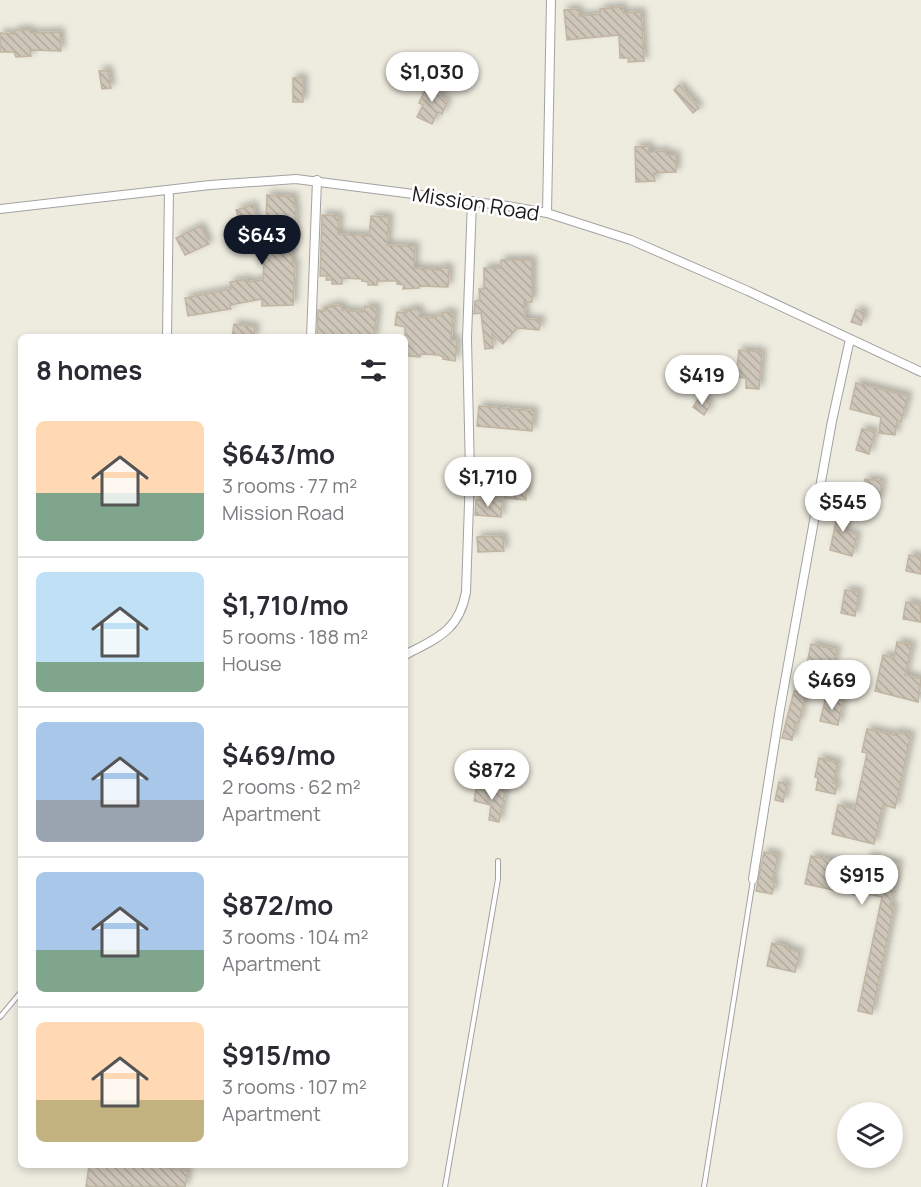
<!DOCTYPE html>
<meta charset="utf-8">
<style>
:root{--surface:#fff;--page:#f7f7f7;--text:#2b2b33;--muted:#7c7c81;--line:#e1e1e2;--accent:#111827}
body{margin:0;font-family:Manrope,sans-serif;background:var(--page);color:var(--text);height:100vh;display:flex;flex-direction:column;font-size:22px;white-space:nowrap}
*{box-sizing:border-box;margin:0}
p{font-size:20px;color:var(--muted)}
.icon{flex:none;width:33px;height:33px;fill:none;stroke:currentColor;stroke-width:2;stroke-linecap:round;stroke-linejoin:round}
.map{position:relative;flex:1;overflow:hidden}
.details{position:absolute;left:18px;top:334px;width:390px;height:834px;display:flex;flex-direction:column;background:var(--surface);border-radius:9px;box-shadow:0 3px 9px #0003}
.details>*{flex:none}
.buttons{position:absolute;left:837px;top:1102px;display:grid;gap:12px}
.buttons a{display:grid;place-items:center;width:66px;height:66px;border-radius:50%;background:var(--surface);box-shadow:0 3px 9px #0003;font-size:30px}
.price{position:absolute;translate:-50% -51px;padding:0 14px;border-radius:21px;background:#fff;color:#222;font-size:20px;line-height:39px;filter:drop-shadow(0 2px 3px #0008)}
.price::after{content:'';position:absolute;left:50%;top:36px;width:18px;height:14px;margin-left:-9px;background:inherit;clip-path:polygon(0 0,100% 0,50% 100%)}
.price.current{background:var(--accent);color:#fff}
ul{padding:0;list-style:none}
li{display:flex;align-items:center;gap:18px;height:150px;padding:0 18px}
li+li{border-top:2px solid var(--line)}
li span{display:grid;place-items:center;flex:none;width:168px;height:120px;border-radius:9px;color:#555}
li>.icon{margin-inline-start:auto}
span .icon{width:72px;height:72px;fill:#fffc;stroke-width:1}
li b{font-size:26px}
h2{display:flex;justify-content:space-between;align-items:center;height:72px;padding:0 18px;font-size:26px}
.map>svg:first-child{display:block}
</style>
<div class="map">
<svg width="921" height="1187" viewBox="0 0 921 1187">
<defs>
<pattern id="building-back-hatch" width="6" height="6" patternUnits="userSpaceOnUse" patternTransform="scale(1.5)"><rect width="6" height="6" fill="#cec6b9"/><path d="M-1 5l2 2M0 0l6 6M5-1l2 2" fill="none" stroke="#b0aa9e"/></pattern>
<filter id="shadow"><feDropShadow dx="4" dy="-4" stdDeviation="3" flood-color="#0004"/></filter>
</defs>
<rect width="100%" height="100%" fill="#eeecdf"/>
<path fill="url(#building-back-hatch)" stroke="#c1b5a1" stroke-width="1.5" filter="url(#shadow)" d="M622,7L623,13L641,12L644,61L628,62L629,58H620L619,35L567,40L564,10L578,9L579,16L600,14V9Z
M15,30H30V33L60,32L61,51L30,50L31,56L16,57L14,52H0V33L15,34Z
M108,70L111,88L102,89L99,71Z
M293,78H303V102H293Z
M429,82L443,88L439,97L448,101L442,114L438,112L432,124L417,117L423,105L419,103Z
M679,85L699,108L693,113L674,90Z
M649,146V152L666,151V155H676V172L654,173L655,181L636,182L635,147Z
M267,195L294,197V207L296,208L295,242H292V263H295L293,305L262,306V299L230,305L231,309L188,316L185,298L231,289L230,282L247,279V282L263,280Z
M253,205L259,225L242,231L236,210Z
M322,215L339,216L338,234L369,236L371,216L389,217L387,245L415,246L414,268L440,270V267L449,268L448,287L419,286V288L403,289L404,285L397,284V281H377V285H368V282L362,281V279L342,278V284H332V280H326L327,276H320Z
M200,226L209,244L185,255L176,238Z
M501,260H532V302H524L525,319L541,320L539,330L517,328L503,344L492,334L493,348L485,349L481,313L474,314L475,301L480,300L479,289H484V268H501Z
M332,305L342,306V310L364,312L365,306L377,308L374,338H317L318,310L325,311V307H332Z
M408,309L420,310L419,317L436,318V315L443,316V312L453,313L451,340H457L455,361L443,359V357L439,355L421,354L420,357L409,356V354L405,353V327L395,325L397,312L407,313Z
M856,310L865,313L861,325L851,322Z
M234,324L255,327L254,338H232Z
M739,350L762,352L759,389L746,388V378L736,377Z
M856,383L908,396L901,422L897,421L895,435L879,433L881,417L850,409Z
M700,396L711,404L704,415L693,407Z
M479,406L534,411L532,431L477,426Z
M862,429L875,432L869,454L856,450Z
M505,469L529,471L526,500L496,497L497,480H504Z
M865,479L882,481L880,500L862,498Z
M476,500L502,502L501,517L475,515Z
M840,503L851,506L844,531L857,535L852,556L830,550Z
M503,536L504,551L478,552L477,537Z
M909,555L921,557V574L906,571Z
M845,590L859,592L855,616L841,613Z
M906,602L920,605L921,622L903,619Z
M897,642L912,645L905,675L921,679L918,702L875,691L883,655L894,658Z
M811,644L837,650L832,670L807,664Z
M845,668L861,672L857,690L841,686Z
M794,691L806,693L799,722H796L792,740L782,738Z
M826,697L843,701L838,725L820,721Z
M867,729L895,735V732L911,735L895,808L883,805L874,844L832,834L838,805L855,809L867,753L862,752Z
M819,758L838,763L833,783L837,784L835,794L816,790L818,778L815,777Z
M779,782L787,784L783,802L775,800Z
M495,785L506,786L499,822L489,820L491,805L474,801L476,789L494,793Z
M764,852L778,855L772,882L775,883L772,894L756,891Z
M811,856L866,867L868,856L899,864L890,906L894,907L872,1014L858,1011L882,897L857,892V895L805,884Z
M772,943L787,946L786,949L800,952L795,972L767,966Z
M89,1166H151L188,1171L185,1187H86Z"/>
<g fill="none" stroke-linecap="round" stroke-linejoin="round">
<defs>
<path id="service" d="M0,1017L21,992
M445,1187L498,879V861
M704,1187L753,880"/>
<path id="minor" d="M0,209L210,185L296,179L507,206L547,213L631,240L748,291L921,372
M547,213L551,0
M167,338L169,190
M311,338L317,180
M405,655C437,638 459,631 466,592L470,474L467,338L472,201
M753,879L780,709L832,421L850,339"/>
</defs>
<use href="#service" stroke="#a2a2a2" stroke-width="6"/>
<use href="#minor" stroke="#a2a2a2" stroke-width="10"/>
<use href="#service" stroke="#fff" stroke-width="4"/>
<use href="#minor" stroke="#fff" stroke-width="8"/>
</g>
<g text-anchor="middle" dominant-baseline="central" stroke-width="5" stroke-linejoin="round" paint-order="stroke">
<g font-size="21" fill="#1b1b1b" stroke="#fff">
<text transform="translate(476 203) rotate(9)">Mission Road</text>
</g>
</g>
</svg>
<div class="buttons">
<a><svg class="icon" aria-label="layers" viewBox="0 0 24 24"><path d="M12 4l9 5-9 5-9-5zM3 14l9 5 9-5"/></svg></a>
</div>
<b class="price" style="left:432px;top:103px">$1,030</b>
<b class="price current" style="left:262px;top:266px">$643</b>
<b class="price" style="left:702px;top:406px">$419</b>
<b class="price" style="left:488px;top:508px">$1,710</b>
<b class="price" style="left:843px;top:533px">$545</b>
<b class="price" style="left:832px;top:711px">$469</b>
<b class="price" style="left:492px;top:801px">$872</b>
<b class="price" style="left:862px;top:906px">$915</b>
<section class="details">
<h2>8 homes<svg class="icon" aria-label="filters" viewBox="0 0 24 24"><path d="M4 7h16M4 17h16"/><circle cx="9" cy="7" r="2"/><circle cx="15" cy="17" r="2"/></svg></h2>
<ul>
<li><span style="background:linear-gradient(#ffd9b3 60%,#7fa58c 0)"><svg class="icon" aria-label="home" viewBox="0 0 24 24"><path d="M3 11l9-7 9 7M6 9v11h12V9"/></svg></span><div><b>$643/mo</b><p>3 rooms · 77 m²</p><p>Mission Road</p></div></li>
<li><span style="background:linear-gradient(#bfe0f5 75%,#7fa58c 0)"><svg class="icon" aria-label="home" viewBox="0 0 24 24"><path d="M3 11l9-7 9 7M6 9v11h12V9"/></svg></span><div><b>$1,710/mo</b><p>5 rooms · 188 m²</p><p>House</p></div></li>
<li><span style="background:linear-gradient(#a9c7e8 65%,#9aa5b1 0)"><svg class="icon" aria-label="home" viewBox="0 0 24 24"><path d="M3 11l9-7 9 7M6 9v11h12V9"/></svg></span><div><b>$469/mo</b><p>2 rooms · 62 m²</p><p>Apartment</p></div></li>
<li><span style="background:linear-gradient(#a9c7e8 65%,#7fa58c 0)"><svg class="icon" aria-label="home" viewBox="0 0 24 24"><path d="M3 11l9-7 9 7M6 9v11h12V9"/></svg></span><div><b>$872/mo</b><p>3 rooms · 104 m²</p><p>Apartment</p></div></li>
<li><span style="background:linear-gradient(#ffd9b3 65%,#c2b280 0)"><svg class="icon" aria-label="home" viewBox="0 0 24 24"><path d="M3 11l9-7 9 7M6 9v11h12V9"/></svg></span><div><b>$915/mo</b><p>3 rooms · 107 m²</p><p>Apartment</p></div></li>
</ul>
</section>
</div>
